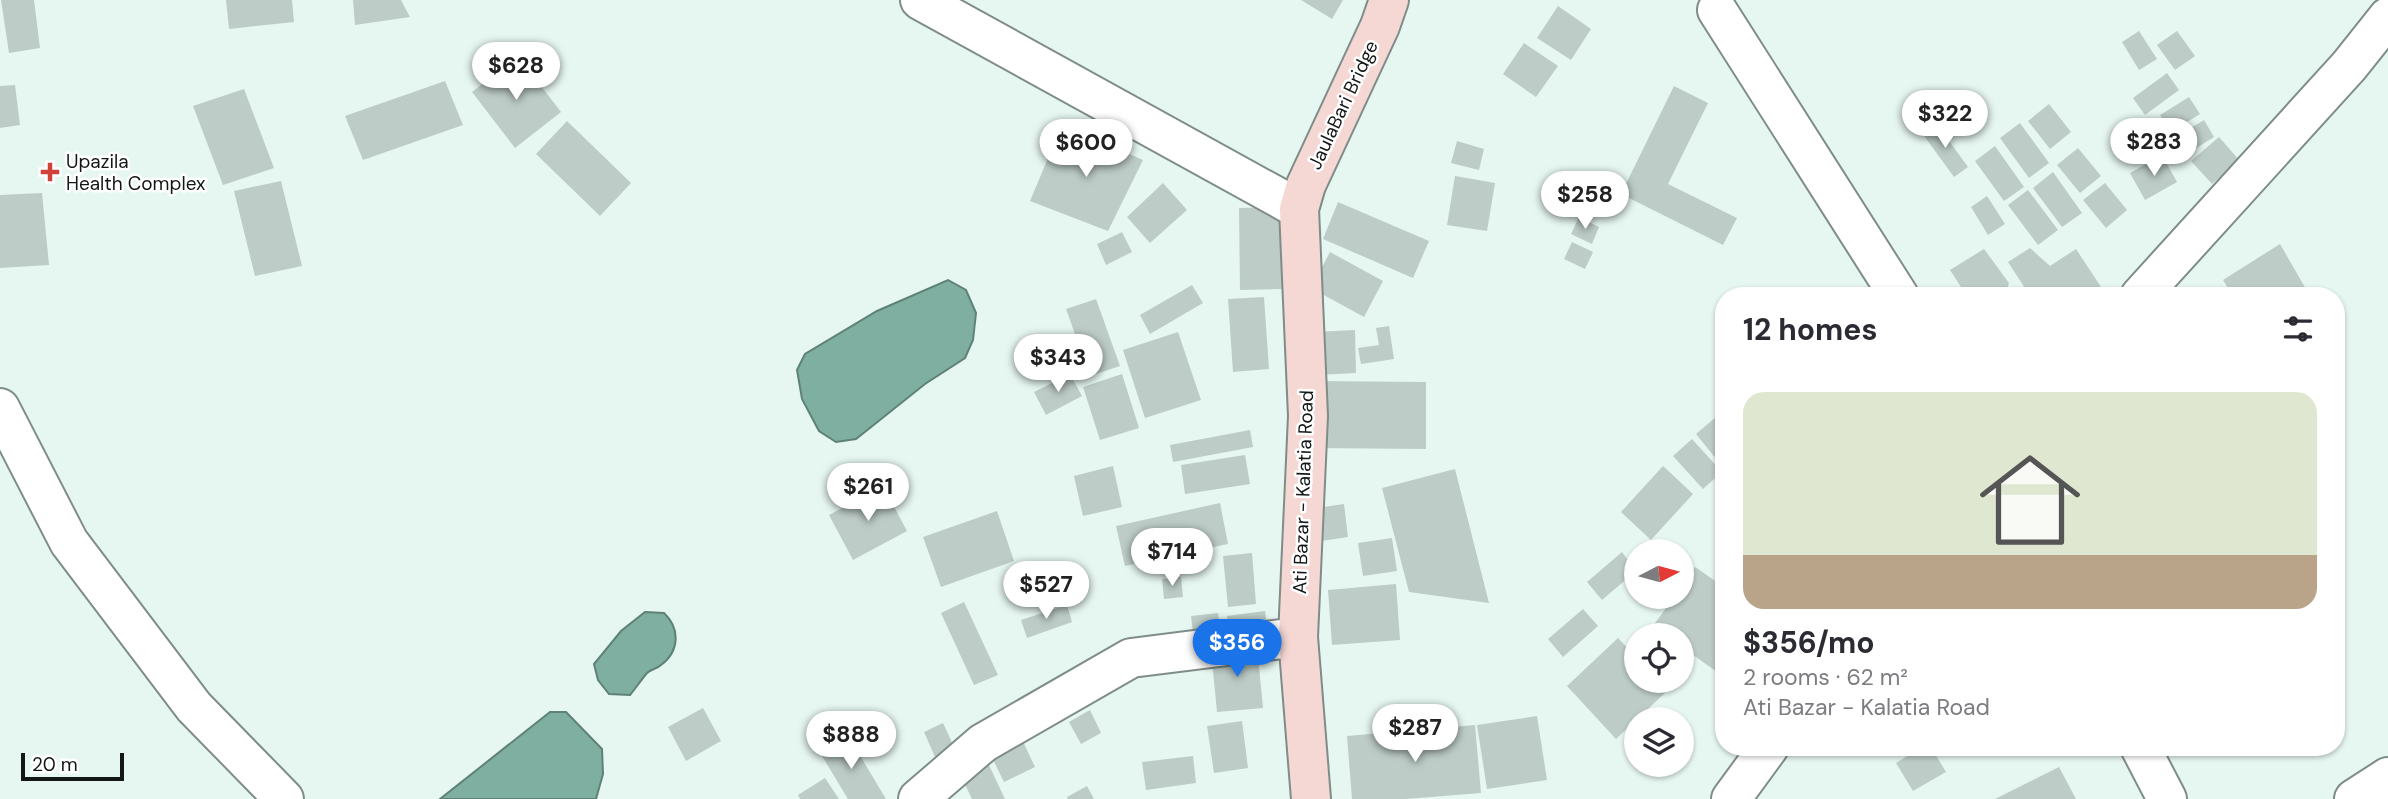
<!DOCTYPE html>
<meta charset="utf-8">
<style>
:root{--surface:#fff;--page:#f2f2f3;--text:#2b2b33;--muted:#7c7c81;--line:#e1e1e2;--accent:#1a73e8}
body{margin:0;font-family:"DM Sans",sans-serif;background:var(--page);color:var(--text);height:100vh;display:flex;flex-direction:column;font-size:26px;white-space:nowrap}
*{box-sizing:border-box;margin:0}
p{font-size:23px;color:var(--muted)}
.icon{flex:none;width:38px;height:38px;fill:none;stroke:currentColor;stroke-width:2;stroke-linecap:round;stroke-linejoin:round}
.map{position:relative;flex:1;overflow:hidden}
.details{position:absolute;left:1715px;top:287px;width:630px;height:469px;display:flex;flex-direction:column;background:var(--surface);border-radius:28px;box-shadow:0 2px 5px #0004}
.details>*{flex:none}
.needle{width:46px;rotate:84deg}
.tools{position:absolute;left:1624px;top:539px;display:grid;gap:14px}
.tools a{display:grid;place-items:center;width:70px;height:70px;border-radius:50%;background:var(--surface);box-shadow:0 2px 5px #0004;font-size:35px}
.scale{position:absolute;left:21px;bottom:18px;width:103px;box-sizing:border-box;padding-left:7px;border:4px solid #131816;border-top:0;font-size:19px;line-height:24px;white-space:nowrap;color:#131816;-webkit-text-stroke:5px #fff;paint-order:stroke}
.price{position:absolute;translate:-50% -60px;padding:0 16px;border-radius:24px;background:#fff;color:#222;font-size:23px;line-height:46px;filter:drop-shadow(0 2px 4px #0008)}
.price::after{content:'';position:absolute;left:50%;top:42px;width:21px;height:16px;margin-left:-10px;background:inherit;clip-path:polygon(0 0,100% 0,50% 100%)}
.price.current{background:var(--accent);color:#fff}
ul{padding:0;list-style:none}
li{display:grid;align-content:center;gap:14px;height:371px;padding:0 28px}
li+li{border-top:2px solid var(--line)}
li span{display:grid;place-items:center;height:217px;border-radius:21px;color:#555}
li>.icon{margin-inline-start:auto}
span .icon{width:126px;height:126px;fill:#fffc;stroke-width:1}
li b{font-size:30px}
h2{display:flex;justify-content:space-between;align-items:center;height:84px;padding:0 28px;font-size:30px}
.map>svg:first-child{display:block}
</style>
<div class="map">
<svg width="2388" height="799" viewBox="0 0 2388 799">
<rect width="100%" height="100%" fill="#e6f6f0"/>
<path fill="#7fafa0" stroke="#5f8277" stroke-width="2" d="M948,280L966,290L976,313L973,340L965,358L925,384L856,439L836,442L819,431L802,399L797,370L805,354L877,311Z
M645,612L664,613C680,628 680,651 661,665C657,669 651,669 647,673C641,680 636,688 630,695L609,694L598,680L594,664L621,631Z
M550,712H566L602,749L603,774L596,799H440Z"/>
<path fill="#bdccc7" d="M1,0H34L40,48L9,53Z
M226,0H292L294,22L229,29Z
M353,0H401L410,17L355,25Z
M1301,0H1343L1332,19Z
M1558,6L1591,29L1571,60L1537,38Z
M2139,31L2157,59L2139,70L2122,42Z
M2177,31L2195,56L2175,70L2157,45Z
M1524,43L1558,66L1536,97L1503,74Z
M518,56L561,112L515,148L472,92Z
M2167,73L2179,90L2145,115L2133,98Z
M445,81L463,125L363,160L345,116Z
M15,85L20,125L0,128V86Z
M1674,86L1708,103L1668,184L1737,218L1723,245L1621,194Z
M244,89L274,168L223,185L193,106Z
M2189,97L2200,114L2171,132L2160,115Z
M2049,104L2071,132L2050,149L2028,121Z
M2204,120L2214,137L2185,155L2174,138Z
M567,121L631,183L600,216L536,154Z
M1936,123L1968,167L1954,177L1922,133Z
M2020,123L2049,163L2029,178L2000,138Z
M1062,125L1143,160L1108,231L1030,201Z
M2149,126L2160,143L2130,162L2120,144Z
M2219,137L2239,160L2212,184L2191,161Z
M1457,141L1484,149L1479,170L1451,163Z
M1995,146L2024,187L2004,201L1975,161Z
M2078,148L2101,176L2080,193L2057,165Z
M2162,155L2177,182L2145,200L2130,173Z
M2053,172L2082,213L2062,227L2033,188Z
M1455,176L1495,183L1487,231L1447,225Z
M281,181L302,266L255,276L234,191Z
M1163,183L1187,210L1150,243L1127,217Z
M2105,183L2127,210L2106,228L2083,200Z
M2028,190L2058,230L2038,245L2008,205Z
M42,193L49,265L0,268V195Z
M1987,196L2005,224L1988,235L1971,207Z
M1338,202L1429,241L1413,278L1323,239Z
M1285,207L1286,289L1240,290L1239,208Z
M1579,217L1599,227L1592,244L1571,234Z
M1122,232L1132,252L1106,265L1097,244Z
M1572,242L1593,252L1585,269L1564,259Z
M2280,244L2310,296H2233L2223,280Z
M2030,248L2050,266L2076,249L2105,293L2030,296L2008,262Z
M1984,249L2009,283L2005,296H1967L1950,270Z
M1330,252L1383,281L1364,317L1311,288Z
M1192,285L1203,303L1150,334L1140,315Z
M1264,297L1269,369L1233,372L1228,299Z
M1096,299L1120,366L1090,376L1066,309Z
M1389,326L1394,359L1361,364L1358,348L1379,345L1376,328Z
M1355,330L1356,373L1318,375L1315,332Z
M1178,332L1201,400L1145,418L1123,350Z
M1070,374L1082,396L1046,415L1034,392Z
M1122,374L1139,428L1100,440L1083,387Z
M1313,381L1426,382V449L1312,448Z
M1716,417L1724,426V455L1717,460L1696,434Z
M1250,430L1253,447L1173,462L1170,445Z
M1692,439L1722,472L1703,489L1673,456Z
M1245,455L1250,484L1185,494L1181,465Z
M1113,466L1122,507L1083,516L1074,476Z
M1663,466L1693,494L1651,540L1621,512Z
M1455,469L1489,603L1409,592L1382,488Z
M883,486L907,531L853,560L829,515Z
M1220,503L1228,544L1125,566L1116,526Z
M1344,504L1348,537L1315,542L1309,509Z
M997,511L1014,561L941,587L923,537Z
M1392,538L1397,571L1363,576L1358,543Z
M1622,552L1636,571L1602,600L1587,582Z
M1252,553L1256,604L1228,607L1223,556Z
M1695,567L1724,587V677L1682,647V635H1666L1653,626L1674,597H1682V585Z
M1181,577L1183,597L1164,599L1162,579Z
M1396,584L1400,640L1332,645L1328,590Z
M964,602L998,675L974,685L941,613Z
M1067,605L1072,622L1027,638L1021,620Z
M1583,609L1598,626L1563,657L1548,639Z
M1265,611L1268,634L1230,639L1227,616Z
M1218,613L1222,638L1194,641L1191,616Z
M1618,638L1636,657V681H1658L1667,691L1616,739L1567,686Z
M1257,646L1263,708L1217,712L1211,651Z
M703,708L721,741L686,761L668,727Z
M1090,710L1101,733L1081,744L1069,722Z
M1009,712L1035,767L1004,782L977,727Z
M1537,716L1547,780L1487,789L1477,725Z
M1242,721L1248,768L1214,773L1207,726Z
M943,723L955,749L935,757L924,732Z
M1475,725L1481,793L1406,799H1352L1347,736Z
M847,734L886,799H848L819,751Z
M1922,747H1931L1946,772L1913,791L1896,763Z
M1193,756L1196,783L1146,790L1142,762Z
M987,761L1005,799H972L960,774Z
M2059,767L2076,799H1995Z
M825,778L839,799H800L798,795Z
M1087,786L1094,799H1068L1067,797Z"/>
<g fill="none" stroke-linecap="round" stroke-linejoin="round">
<defs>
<path id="street" d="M920,0L1299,209
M1717,10L1899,296
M2140,296L2349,66L2388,17
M0,408L69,542L194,707L284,799
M2140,747L2167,799
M918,799L983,743L1131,658L1298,637
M1731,799L1769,747
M2354,799L2388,777"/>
<path id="secondary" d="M1311,799L1298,637L1308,416L1299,209L1306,185L1380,26L1389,0"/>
</defs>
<use href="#street" stroke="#7f8d88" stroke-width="42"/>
<use href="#secondary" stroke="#7f8d88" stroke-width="42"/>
<use href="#street" stroke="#fff" stroke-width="38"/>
<use href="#secondary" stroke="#f5d7d4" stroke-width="38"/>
</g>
<path fill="#d04239" stroke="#fff" stroke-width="2.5" d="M46.5 161.5h7v7h7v7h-7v7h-7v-7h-7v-7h7z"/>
<g text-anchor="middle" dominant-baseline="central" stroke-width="5" stroke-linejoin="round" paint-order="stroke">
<g font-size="19" fill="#131816" stroke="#fff">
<text transform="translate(1343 105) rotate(-65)">JaulaBari Bridge</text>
<text transform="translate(1303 492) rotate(-88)">Ati Bazar - Kalatia Road</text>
</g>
<g font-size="19" fill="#131816" stroke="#fff" text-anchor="start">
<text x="66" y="161">Upazila<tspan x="66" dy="22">Health Complex</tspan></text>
</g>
</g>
</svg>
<div class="tools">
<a><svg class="needle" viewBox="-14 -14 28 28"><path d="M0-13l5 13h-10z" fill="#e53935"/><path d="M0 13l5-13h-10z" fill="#7c7c81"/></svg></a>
<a><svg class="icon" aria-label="locate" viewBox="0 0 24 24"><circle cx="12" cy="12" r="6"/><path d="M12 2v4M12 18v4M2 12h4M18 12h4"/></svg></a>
<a><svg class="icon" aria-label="layers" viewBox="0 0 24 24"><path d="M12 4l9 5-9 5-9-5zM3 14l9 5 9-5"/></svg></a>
</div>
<div class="scale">20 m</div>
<b class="price" style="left:516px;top:102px">$628</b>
<b class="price" style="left:1945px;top:150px">$322</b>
<b class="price" style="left:2154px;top:178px">$283</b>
<b class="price" style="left:1086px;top:179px">$600</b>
<b class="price" style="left:1585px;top:231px">$258</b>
<b class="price" style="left:1058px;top:394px">$343</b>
<b class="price" style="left:868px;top:523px">$261</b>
<b class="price" style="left:1172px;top:588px">$714</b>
<b class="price" style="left:1046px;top:621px">$527</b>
<b class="price current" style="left:1237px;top:679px">$356</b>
<b class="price" style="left:1415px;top:764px">$287</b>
<b class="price" style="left:851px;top:771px">$888</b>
<section class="details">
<h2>12 homes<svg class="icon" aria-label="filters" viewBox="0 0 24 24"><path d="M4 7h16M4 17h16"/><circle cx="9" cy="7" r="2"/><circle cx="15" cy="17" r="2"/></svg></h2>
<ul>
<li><span style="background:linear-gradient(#dfe7d0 75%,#b9a48a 0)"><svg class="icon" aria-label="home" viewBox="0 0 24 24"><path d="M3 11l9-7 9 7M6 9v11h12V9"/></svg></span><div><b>$356/mo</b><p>2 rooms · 62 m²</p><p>Ati Bazar - Kalatia Road</p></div></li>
</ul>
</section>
</div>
